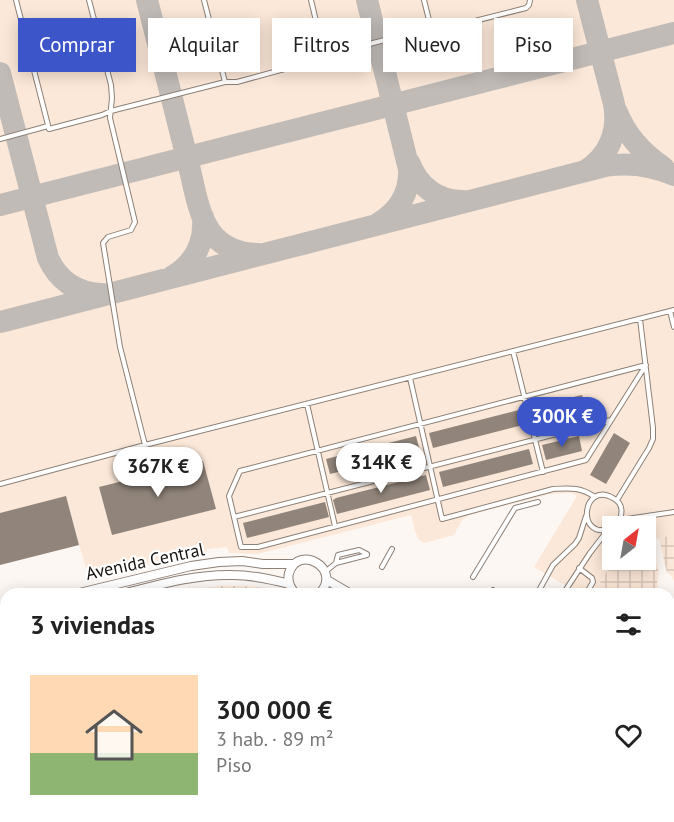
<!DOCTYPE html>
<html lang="es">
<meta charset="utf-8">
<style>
:root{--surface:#fff;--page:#f6f6f6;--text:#222;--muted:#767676;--accent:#3c55c8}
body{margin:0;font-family:"PT Sans",sans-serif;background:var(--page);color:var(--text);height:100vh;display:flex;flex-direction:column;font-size:22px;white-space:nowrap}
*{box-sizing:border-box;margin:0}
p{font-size:20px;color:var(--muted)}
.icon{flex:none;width:33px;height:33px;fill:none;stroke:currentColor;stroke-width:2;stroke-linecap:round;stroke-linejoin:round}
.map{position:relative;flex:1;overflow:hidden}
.side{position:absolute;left:0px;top:588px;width:675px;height:234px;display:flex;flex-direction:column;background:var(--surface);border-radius:18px 18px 0 0;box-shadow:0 3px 15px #0003}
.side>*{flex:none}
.guide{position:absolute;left:18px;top:18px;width:639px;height:54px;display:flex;gap:12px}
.needle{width:39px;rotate:31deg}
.tools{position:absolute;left:602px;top:516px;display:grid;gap:12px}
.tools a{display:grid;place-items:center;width:54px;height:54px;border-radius:0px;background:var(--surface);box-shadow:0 3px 15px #0003;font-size:30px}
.price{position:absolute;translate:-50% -51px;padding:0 14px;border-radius:21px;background:#fff;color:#222;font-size:20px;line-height:39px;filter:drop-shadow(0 2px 3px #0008)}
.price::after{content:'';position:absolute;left:50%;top:36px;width:18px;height:14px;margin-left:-9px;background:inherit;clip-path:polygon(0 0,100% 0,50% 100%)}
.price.selected{background:var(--accent);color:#fff}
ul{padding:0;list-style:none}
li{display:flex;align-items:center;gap:18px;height:150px;padding:0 30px}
li span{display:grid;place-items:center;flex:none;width:168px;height:120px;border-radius:0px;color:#555}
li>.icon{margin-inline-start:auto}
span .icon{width:72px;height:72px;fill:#fffc;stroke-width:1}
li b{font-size:26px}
h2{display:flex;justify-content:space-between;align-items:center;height:72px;padding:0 30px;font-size:26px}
.chip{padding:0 21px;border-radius:0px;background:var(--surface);box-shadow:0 3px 15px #0003;font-size:21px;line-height:54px}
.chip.selected{background:var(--accent);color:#fff}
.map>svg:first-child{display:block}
</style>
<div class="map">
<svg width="674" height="822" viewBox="0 0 674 822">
<defs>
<pattern id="industrial-grid" width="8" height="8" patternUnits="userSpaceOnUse" patternTransform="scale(1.5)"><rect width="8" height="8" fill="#fce8d8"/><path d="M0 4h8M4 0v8" fill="none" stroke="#d7c6b8"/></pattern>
<pattern id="grass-dots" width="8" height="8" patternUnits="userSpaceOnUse" patternTransform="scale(1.5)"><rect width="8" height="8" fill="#f9c9a5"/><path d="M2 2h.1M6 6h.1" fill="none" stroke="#d5ac8d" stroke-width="1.8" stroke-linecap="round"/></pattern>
</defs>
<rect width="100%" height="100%" fill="#fdf7f3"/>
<path fill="#fce8d8" d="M0,0H674V535L645,541V526H612V560H614L593,594H580L534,567L577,496L572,493L551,494L469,515L462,520L454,535L424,543L419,540L415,531L411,515L258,554L229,553L227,547L207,549V552L155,562L90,580L79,545L0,565Z"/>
<path fill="url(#industrial-grid)" d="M674,535V581L672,576L667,573L659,538Z
M651,539L659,574L657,584L662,594H593L614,560H645V541Z
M222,586H242L269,588L275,594H169L181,591Z
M674,604V771L669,768V606Z
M6,658V787L0,786V669Z
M96,816H528L524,822H110Z"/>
<path fill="url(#grass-dots)" d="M28,816H96L110,822H51Z"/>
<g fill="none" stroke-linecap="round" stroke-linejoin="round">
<path stroke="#c0bbb7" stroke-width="22" d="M147,0C161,55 175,111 189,166C194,186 198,214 210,231C221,247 240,254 258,254
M367,0L409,169C410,192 399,211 379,223
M0,73L48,258C58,280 76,293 101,294
M616,110C626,135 641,152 663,167
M409,162C418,186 437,201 463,201
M585,171C609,157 619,131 614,104L587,0
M0,205L674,33
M173,276C195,263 205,242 203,217
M0,322L605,166C630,162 651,165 674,175"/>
</g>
<path fill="#91857b" d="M582,395L586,410L536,422L532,407Z
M519,410L523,425L433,448L429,433Z
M614,433L630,443L606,484L590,475Z
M416,436L420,451L330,474L326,459Z
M579,436L582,451L546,460L542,445Z
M529,449L533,464L443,487L439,472Z
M203,461L216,509L112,535L99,487Z
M426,475L430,490L337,514L333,500L336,498Z
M66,496L79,545L0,565V513Z
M325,502L329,517L247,538L243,523Z"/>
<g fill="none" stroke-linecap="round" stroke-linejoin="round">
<defs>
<path id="lane" d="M16,0L49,129L102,115L111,111L225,82
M89,0L111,85L112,98L110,118L135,222L131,230L108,237L103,243L120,347L145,445
M204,0L225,82H237L321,59L323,50L311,0
M424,0L431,28L435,31L526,8L529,5L530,0
M323,56L431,28
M0,139L48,126
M670,311L674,327
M513,351L543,472
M646,365L586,460L258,547H241L229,496L240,471Z
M410,378L442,519L553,489C571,488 580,487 595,497
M307,404L335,526
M0,484L145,445L674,310
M617,500L649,448L653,439V428L640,319
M234,517L611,420
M620,520L674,512
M612,528C575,542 582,480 613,498C625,504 623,518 615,526
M336,563L338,555L359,550L367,554
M382,567L392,549
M579,568L592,578L593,582L586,594
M325,572L336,563L367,555
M473,577L515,508L538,502
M491,594L493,590
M537,594L553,565L575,544L579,538L586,516
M563,594L590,553L607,531
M403,816L413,822
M173,822L177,816"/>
<path id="street" d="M327,580L351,594
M75,594L191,566L219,562L242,561L263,564H294
M122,594C158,585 195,574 233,575C252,575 270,579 289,584
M296,594C290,588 287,581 289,573C298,543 344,569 319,594
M0,613L6,612
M0,626L6,624
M0,747L6,751
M0,773L6,777
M669,784L674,787
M669,801L674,806
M135,816L145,822
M511,822L515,816"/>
<path id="primary" d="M0,819L13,822"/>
</defs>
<use href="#lane" stroke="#8d8077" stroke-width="6"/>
<use href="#street" stroke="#8d8077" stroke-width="10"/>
<use href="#primary" stroke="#8d8077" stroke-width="14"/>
<use href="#lane" stroke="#fff" stroke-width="4"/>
<use href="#street" stroke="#fff" stroke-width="8"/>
<use href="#primary" stroke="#fff" stroke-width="12"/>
</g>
<g text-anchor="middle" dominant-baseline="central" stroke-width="4.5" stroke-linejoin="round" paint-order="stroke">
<g font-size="18" fill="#17120f" stroke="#fff">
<text transform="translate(145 561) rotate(-12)">Avenida Central</text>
</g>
</g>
</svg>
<div class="tools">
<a><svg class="needle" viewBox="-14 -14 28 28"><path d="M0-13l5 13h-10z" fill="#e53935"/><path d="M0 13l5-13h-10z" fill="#767676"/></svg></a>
</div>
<b class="price selected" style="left:562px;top:448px">300K €</b>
<b class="price" style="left:381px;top:494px">314K €</b>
<b class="price" style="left:158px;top:498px">367K €</b>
<div class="guide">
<a class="chip selected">Comprar</a>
<a class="chip">Alquilar</a>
<a class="chip">Filtros</a>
<a class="chip">Nuevo</a>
<a class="chip">Piso</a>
</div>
<section class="side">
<h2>3 viviendas<svg class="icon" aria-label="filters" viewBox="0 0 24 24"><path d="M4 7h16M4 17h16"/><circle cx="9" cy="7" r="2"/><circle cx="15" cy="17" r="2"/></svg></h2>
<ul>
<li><span style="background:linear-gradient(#ffd9b3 65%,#8fb573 0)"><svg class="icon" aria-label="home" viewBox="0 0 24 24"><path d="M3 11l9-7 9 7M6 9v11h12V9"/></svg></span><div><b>300 000 €</b><p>3 hab. · 89 m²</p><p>Piso</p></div><svg class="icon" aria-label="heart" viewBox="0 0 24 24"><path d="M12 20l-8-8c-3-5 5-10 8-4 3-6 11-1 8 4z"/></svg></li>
</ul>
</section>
</div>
